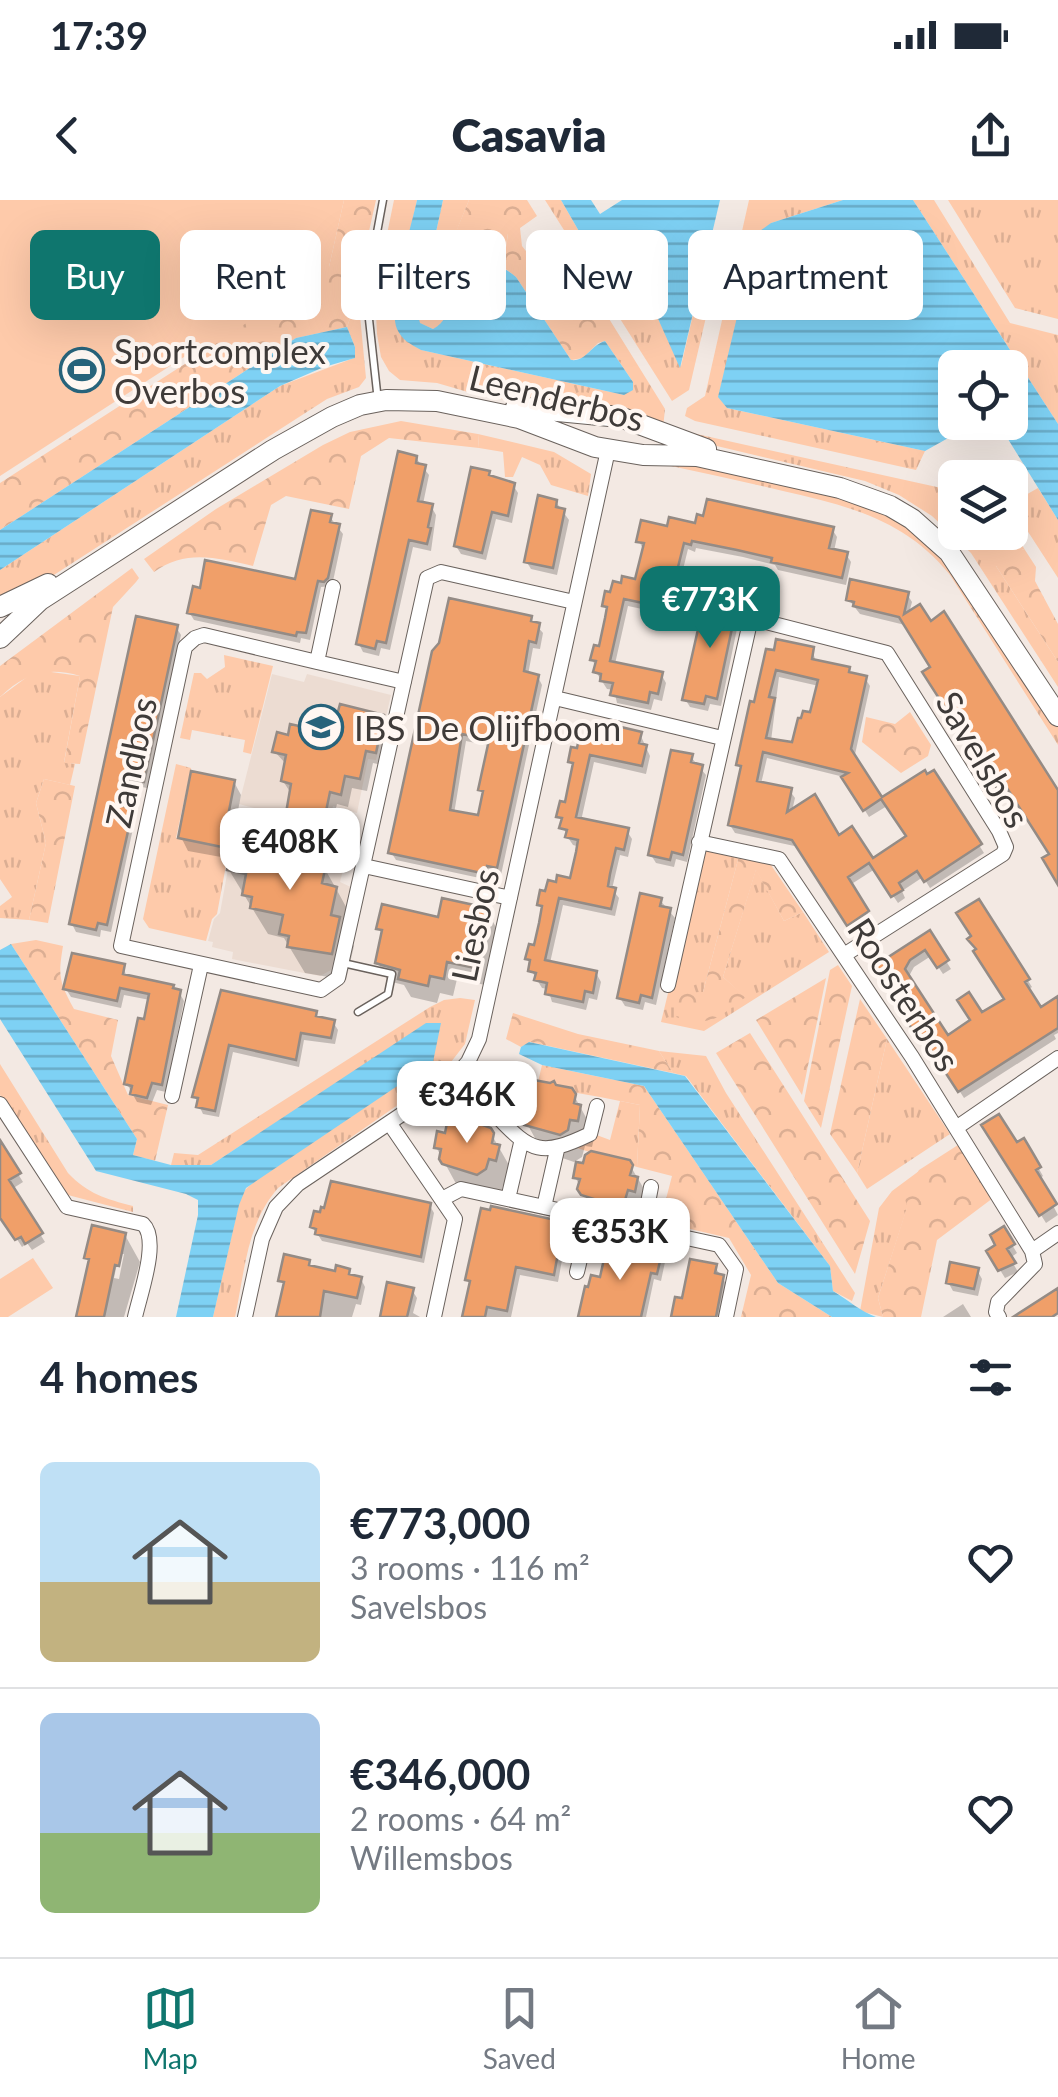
<!DOCTYPE html>
<meta charset="utf-8">
<style>
:root{--surface:#fff;--page:#f2f2f3;--text:#1f2937;--muted:#747a83;--line:#e0e1e3;--accent:#0f766e}
body{margin:0;font-family:Lato,sans-serif;background:var(--page);color:var(--text);height:100vh;display:flex;flex-direction:column;font-size:38px;white-space:nowrap}
*{box-sizing:border-box;margin:0}
p{font-size:32px;color:var(--muted)}
.icon{flex:none;width:55px;height:55px;fill:none;stroke:currentColor;stroke-width:2;stroke-linecap:round;stroke-linejoin:round}
.map{position:relative;height:1117px;overflow:hidden}
.panel{display:flex;flex-direction:column;background:var(--surface);flex:1}
.panel>*{flex:none}
.guide{position:absolute;left:30px;top:30px;width:1000px;height:90px;display:flex;gap:20px}
.tools{position:absolute;left:938px;top:150px;display:grid;gap:20px}
.tools a{display:grid;place-items:center;width:90px;height:90px;border-radius:15px;background:var(--surface);box-shadow:0 10px 40px #0002;font-size:50px}
.price{position:absolute;translate:-50% -85px;padding:0 22px;border-radius:20px;background:#fff;color:#222;font-size:32px;line-height:65px;filter:drop-shadow(0 2px 5px #0008)}
.price::after{content:'';position:absolute;left:50%;top:60px;width:30px;height:22px;margin-left:-15px;background:inherit;clip-path:polygon(0 0,100% 0,50% 100%)}
.price.selected{background:var(--accent);color:#fff}
ul{padding:0;list-style:none}
li{display:flex;align-items:center;gap:30px;height:250px;padding:0 40px}
li+li{border-top:2px solid var(--line)}
li span{display:grid;place-items:center;flex:none;width:280px;height:200px;border-radius:15px;color:#555}
li>.icon{margin-inline-start:auto}
span .icon{width:120px;height:120px;fill:#fffc;stroke-width:1}
li b{font-size:42px}
h2{display:flex;justify-content:space-between;align-items:center;height:120px;padding:0 40px;font-size:42px}
.pill{padding:0 35px;border-radius:15px;background:var(--surface);box-shadow:0 10px 40px #0002;font-size:35px;line-height:90px}
.pill.selected{background:var(--accent);color:#fff}
.status{display:flex;justify-content:space-between;align-items:center;height:70px;padding:0 50px;background:var(--surface);direction:ltr}
.status svg{height:28px;fill:currentColor}
header{display:flex;justify-content:space-between;align-items:center;height:130px;padding:0 40px;background:var(--surface);font-size:45px;font-weight:800}
.tabs{display:flex;justify-content:space-around;align-items:center;height:140px;border-top:2px solid var(--line);background:var(--surface);font-size:28px;color:var(--muted)}
.tabs a{display:grid;justify-items:center;gap:5px}
.tabs .selected{color:var(--accent)}
.map>svg:first-child{display:block}
</style>
<div class="status"><b>17:39</b><svg viewBox="0 0 49 12"><path d="M0 12V9h3v3zM5 12V6h3v6zM10 12V3h3v9zM15 12V0h3v12zM26 1h20v11H26zM47 4h2v5h-2z"/></svg></div>
<header><svg class="icon" aria-label="back" viewBox="0 0 24 24"><path d="M15 5l-7 7 7 7"/></svg>Casavia<svg class="icon" aria-label="share" viewBox="0 0 24 24"><path d="M12 15V3M7 8l5-5 5 5M5 13v7h14v-7"/></svg></header>
<div class="map">
<svg width="1058" height="1117" viewBox="0 0 1058 1117">
<defs>
<pattern id="grass-tufts" width="24" height="20" patternUnits="userSpaceOnUse" patternTransform="scale(2.5)"><rect width="24" height="20" fill="#fecaaa"/><path d="M3 7l-1-3M5 7V3M7 7l1-3M15 17l-1-3M17 17v-4M19 17l1-3" fill="none" stroke="#dbae93"/></pattern>
<pattern id="forest-crowns" width="20" height="18" patternUnits="userSpaceOnUse" patternTransform="scale(2.5)"><rect width="20" height="18" fill="#fecaaa"/><path d="M2 6a3 3 0 1 1 6 0M12 15a3 3 0 1 1 6 0" fill="none" stroke="#dbae93"/></pattern>
<pattern id="water-rules" width="6" height="5" patternUnits="userSpaceOnUse" patternTransform="scale(2.5)"><rect width="6" height="5" fill="#7ed1f4"/><path d="M0 2.5h6" fill="none" stroke="#69abc7"/></pattern>
</defs>
<rect width="100%" height="100%" fill="#f3e9e3"/>
<path fill="#ecdcd2" d="M272,474L304,482L307,474L391,495L376,560L368,559L357,613L333,606L328,627L239,604Z
M239,608L326,631L318,660L344,666L340,682L353,688L331,770L320,776L232,759L233,752L212,747L213,742L208,741L214,719L220,713Z"/>
<path fill="url(#grass-tufts)" d="M394,0H417L394,106L421,150L624,195L633,182L605,141L598,143V101L665,209L663,228L478,195L437,183L400,180L389,171L381,157L377,134L375,93Z
M443,0H469L446,57L508,33L503,67L488,66L441,125L433,129L419,123L418,115Z
M545,0H561L580,33L645,68L651,104L681,166L703,72L716,74L689,190L672,201Z
M749,0H843L771,23L727,208L925,251L916,270L695,221L685,216L687,208L705,196Z
M913,0H934L1010,123L1058,135V224Z
M948,0H1058V119L1015,108Z
M358,95L366,178L359,187L327,199L29,391L0,401V370L280,186L354,158L355,147L347,127Z
M692,233L955,291V332H1010V326L1025,350L1014,347L996,366L1058,462V487L971,353L932,316L899,295L865,281L700,242Z
M478,234L554,252L591,274L588,296L551,285L540,265L522,257L513,277H505L503,252L479,248Z
M671,260L858,298L929,338L1058,525V545L950,375C906,320 849,306 783,291C746,282 708,274 671,266Z
M1038,288L1058,320V378L1010,304Z
M224,455L273,466L251,554L243,552L245,540L192,530L190,540L180,538L194,473H201L207,479L225,467Z
M44,471L80,476L64,562L75,564L70,585L44,579L36,603L46,643L29,720L0,718V706L12,697L0,679V497L31,474Z
M176,564L191,568L176,638L229,649L217,714L212,719L206,741L149,728L143,719Z
M706,650L739,656L703,792L745,797L723,777L756,669L784,721L803,712L829,752L704,831L661,822L670,785L675,784Z
M460,798L475,800L465,844L441,875L278,988C246,1025 245,1071 235,1117H213L241,994L253,982L263,931L211,965H171L174,953L198,955L430,807L444,800Z
M887,839L950,934L867,989L857,973Z
M659,851L706,856L726,893L855,1093L852,1101L833,1091L830,1066L686,876L673,873Z
M0,864L68,973C88,994 106,999 133,1006V1012L64,994L0,895Z
M542,865L600,877V897L537,886Z
M620,901L640,905L637,967L577,948L580,941L594,934L610,940Z
M919,971L878,1098L883,1117L860,1111L879,1008L892,991Z"/>
<path fill="url(#forest-crowns)" d="M96,0L329,67L344,0H376L357,85L358,95L347,127L296,138L0,330V283L194,158Z
M469,0H527L537,16L520,28L522,46L569,106L586,98L598,101V143L583,158L571,160L516,77L503,67L508,34L445,58Z
M401,221L478,234L479,248L389,238L361,256L349,309L286,296L271,305L253,366C217,358 186,349 154,372L144,359L216,309L323,245L350,232Z
M1014,347L1025,350L1036,367L1035,381L1058,424V462L996,366L994,354Z
M132,368L139,378L136,382L113,407L80,564L64,563L80,476C47,466 24,474 0,497V466Z
M910,512L931,545L928,556L901,573L862,542L866,517L895,524Z
M44,579L75,586L48,723L29,720L46,643L36,603Z
M739,656L771,665L803,712L784,721L756,670L723,777L746,797C716,819 711,828 674,815L681,793L703,792Z
M36,740L63,746C58,776 59,782 74,809L118,820L111,856L128,895L168,905L155,961L133,955L137,939L11,744Z
M838,765L852,786L821,928L804,901L830,770Z
M826,778L802,895L756,820Z
M860,799L887,839L857,973L830,934Z
M513,813L578,834L659,851L673,873L530,842L521,847L506,839Z
M750,833L870,1021L855,1074L716,853Z
M600,877L644,886L778,1083L832,1117H741L751,1075L729,1038L660,1022L672,976L637,967L640,905L600,897Z
M958,945L993,998L937,1040L921,1117H883L878,1098L907,1007L904,994L919,970Z"/>
<path fill="#fecaaa" d="M0,0H344L329,67L208,149L204,144L0,276Z
M33,1058L53,1088L8,1117H0V1079Z"/>
<path fill="url(#water-rules)" d="M417,0H443L418,115L420,123L433,129C457,117 447,82 480,69C495,63 504,67 516,77L571,160C586,162 591,145 605,141L633,182V190L624,195L421,150C410,144 402,140 397,129C387,105 411,28 417,0Z
M561,0H591L600,14L622,0H720L680,168L651,103L645,68L580,33Z
M843,0H913L1058,224V320L998,223L1010,222V168H955V222L975,223L925,251L727,208L718,197L757,33L771,23Z
M347,127L355,147V158L324,167L280,186L0,370V330L296,138Z
M11,744L137,939L133,955L171,965H211L426,823H441L433,862L246,988L239,1005L213,1117H176L198,1015V1000L186,994L96,971L93,966L0,819V750Z
M529,842L685,876L830,1066L833,1091C848,1100 860,1111 876,1117H832L778,1083L644,886L542,865L519,854L521,847Z"/>
<path fill="#0003" fill-rule="evenodd" d="M416,258L429,275L423,304L431,306L436,315L431,351L413,347L390,450L381,448L379,456L363,452L359,444Z
M489,274L492,279L513,285L518,293L512,323L496,319L486,360L461,354L456,346Z
M556,302L569,320L557,375L531,369L526,361Z
M330,317L343,334L332,386L321,387L310,440L301,438L300,443L194,420L189,412L297,382Z
M697,326L832,329L837,337L834,351L846,354L851,362L846,385L778,370L775,365L743,357L696,348L695,352L688,349L678,390L684,399L680,417L628,406L615,464L661,474L666,483L662,501L654,499L651,510L617,503L614,490L607,489L596,472L593,460L601,449L609,413L605,406L637,382L644,351L639,341L669,329Z
M907,394L912,402L909,413L1058,594V680L1052,655L1011,591L1004,596L930,480L933,468L905,425L860,414L849,400Z
M725,401L739,419L721,506L710,504L708,511L690,507L685,499Z
M531,419L543,433L540,449L533,448L528,475L538,477L542,485L501,675L491,673L489,680L396,660L391,652ZM466,541L490,546L480,589L485,596L480,617L454,614Z
M176,427L181,435L147,588L132,585L127,610L135,619L111,732L101,730L100,737L76,732L72,724Z
M812,449L816,462L848,469L852,475L865,478L870,486L854,559L881,601L924,574L926,577L933,573L984,653L930,688L923,677L902,691L905,698L898,703L875,669L850,685L872,720L854,732L799,647L735,633L730,625L742,571L739,565L768,452ZM779,477L819,486L812,515L794,545L771,541ZM767,558L844,577L869,617L887,606L909,637L872,661L792,611L795,598L790,591L761,584Z
M382,517L390,531L382,565L373,563L367,591L352,588L348,607L337,604L330,633L296,626L288,612L292,595L283,581L287,565L275,552L324,534L339,518Z
M640,534L650,556L646,574L594,562L581,621L627,631L632,639L628,657L620,655L612,689L619,698L615,716L563,705L550,763L596,773L601,782L597,800L589,798L586,810L552,802L548,789L542,788L531,770L528,759L535,748L544,711L540,705L572,681L580,647L573,645L567,636L559,616L567,605L575,568L571,562L603,538Z
M691,557L706,575L687,662L676,659L674,667L656,663L651,655Z
M234,582L241,595L231,647L278,657L316,653L339,694L351,716L347,734L354,746L346,780L305,773L284,738L268,734L260,721L229,670L232,659L188,651L181,637Z
M660,700L675,718L656,805L645,802L643,810L625,806L620,798Z
M978,703L1032,787L1027,790L1040,811L1058,799V833L1054,835L1056,839L964,898L929,844L926,846L876,768L929,734L951,769L943,774L931,756L914,767L908,778L947,838L1007,800L978,751L974,737Z
M487,711L497,729L485,785L457,779L453,796L440,793L437,803L411,797L404,785L388,781L378,763L383,736L379,729Z
M123,767L127,777L179,792L184,801L166,892L157,890L151,905L137,902L127,884L150,800L124,795L121,808L71,797L66,789Z
M315,813L318,819L333,822L338,830L335,844L304,840L299,867L233,852L219,917L203,914L195,897L211,848Z
M571,890L595,934L592,947L585,946L582,957L574,962L542,951L518,907Z
M985,926L1032,957L1043,976L1039,979L1058,1015L1046,1023Z
M489,930L514,974L511,987L503,985L501,996L460,991L436,947Z
M0,945L23,982L12,989L45,1042L32,1050L27,1043L22,1047L0,1013Z
M628,962L647,994L640,1027L599,1021L575,977Z
M430,1006L434,1013L424,1063L322,1041L313,1027Z
M572,1027L577,1035L571,1062L562,1060L558,1082L520,1075L511,1117H465L471,1086L468,1080Z
M1003,1030L1017,1053L1010,1058L1018,1072L1005,1078L989,1052L998,1046Z
M125,1035L140,1062L124,1117H79L90,1064L87,1058ZM119,1054H124L119,1079L114,1078Z
M660,1055L665,1062L661,1081L654,1079L646,1117H581L602,1080Z
M309,1062L312,1068L336,1074L348,1071L352,1077L361,1079L365,1087L361,1105L356,1104L352,1117H279L286,1089L281,1080Z
M715,1067L727,1085L720,1117H679L683,1101Z
M977,1070L982,1079L978,1096L953,1091L948,1082Z
M412,1090L417,1098L413,1113L420,1117H382Z
M963,1104L971,1117H943Z"/>
<path fill="#f09f69" stroke="#948b85" stroke-width="2.5" fill-rule="evenodd" d="M398,251L417,256L416,263L426,265L418,301L433,304L428,327L431,328L427,344L409,340L386,443L377,441L375,449L356,444Z
M471,267L490,271L489,275L515,283L508,316L492,312L482,353L454,346Z
M538,295L557,300L556,307L565,309L553,368L524,362Z
M707,299L834,327L829,348L848,352L842,378L771,362L772,358L737,350L692,341L691,345L684,343L673,387L681,389L676,410L624,399L610,461L663,472L658,494L650,492L648,503L610,495L613,483L600,481L601,474L593,472L596,461L590,460L594,445L599,446L605,418L607,407L602,406L605,391L610,392L613,381L621,383L622,376L635,379L644,343L636,342L641,320L667,326L669,317L695,323L697,314L703,316Z
M311,310L332,314L330,322L340,324L328,378L324,382L318,381L306,433L297,432L296,436L187,413L193,386L200,388L205,360L295,379Z
M850,379L909,392L904,414L920,404L931,421L944,411L1058,590V685L1042,658L1049,654L1042,643L1005,585L998,590L922,472L930,467L899,417L853,406L854,402L846,400Z
M706,394L727,399L725,407L735,409V414L717,499L706,496L704,504L682,500Z
M449,398L532,416L531,421L540,423L536,443L529,441L524,471L539,475L513,595L497,668L487,666L486,674L388,653L432,451L439,443ZM462,534L489,540L478,590L483,591L478,615L450,610Z
M136,416L178,425L144,582L129,578L123,606L133,609L107,725L98,723L96,730L69,724Z
M776,439L814,447L812,459L850,467L849,472L867,476L851,549L882,597L925,570L927,574L934,570L982,644L924,682L917,671L899,683L903,690L891,697L869,663L848,677L869,711L847,726L792,640L728,625L741,566L736,565L750,501L754,502L766,449L774,450ZM776,470L818,480L810,512L803,511L801,518H798L792,542L766,538L775,498L769,497ZM763,552L848,573L841,577L863,611L881,599L906,636L873,658L852,626L839,635L815,594L787,612L792,588L757,581Z
M340,504L384,515L376,553L366,551L360,579L345,576L341,595L330,592L324,621L286,613L291,584L281,581L286,555L272,552L277,532L288,535L290,524L322,531L327,512L337,515Z
M604,523L642,532L639,543L647,545L642,566L590,555L576,617L629,628L624,650L616,648L610,674L608,686L616,688L611,709L559,698L545,760L597,771L593,793L585,791L583,802L545,794L547,783L534,780L536,773L528,771L530,760L525,759L529,744L534,745L539,723L542,706L537,705L540,690L545,691L548,680L556,682L557,675L570,678L576,652L578,640L565,637L567,630L559,628L562,618L556,617L560,601L565,602L567,592L573,563L568,562L571,547L577,548L579,538L587,539L588,532L601,535Z
M671,550L693,554L691,562L703,565L683,655L672,652L670,660L648,655Z
M191,571L235,580L222,647L178,638Z
M278,643L317,651L315,662L326,665L322,683L337,687L331,715L340,717L332,754L287,747L289,736L279,734L283,715L250,708L252,697L242,695L246,674L227,670L232,644L276,654Z
M640,693L662,698L660,706L671,708L652,798L641,795L639,803L617,798Z
M442,698L488,708L475,768L447,762L444,779L430,776L428,786L398,779L400,770L375,763L382,730L376,729L382,704L438,717Z
M979,699L1030,779L1025,782L1041,807L1058,796V828L958,892L923,838L919,840L873,767L930,730L949,760L937,768L925,750L910,760L905,769L948,835L970,820L957,800L969,792L982,812L1004,799L973,751L976,749L967,739L971,736L956,713Z
M72,753L125,764L123,774L174,785L173,788L181,790L162,885L152,883L147,898L130,894L132,886L124,884L138,818L144,819L149,794L120,788L117,801L63,789Z
M221,790L317,811L316,816L335,820L331,838L301,833L296,860L229,845L215,911L196,907L198,898L192,897Z
M534,880L550,883L554,881L556,885L572,888L576,894L574,903L581,905L578,921L570,920L568,930L560,935L524,925L520,919L523,909L515,908L519,891L526,893L529,883Z
M999,914L1017,942L1024,938L1034,955L1041,967L1036,970L1057,1004L1039,1016L981,925Z
M452,920L468,923L472,921L491,928L494,933L492,943L500,945L496,961L489,959L486,969L477,975L442,964L439,959L441,949L434,948L437,931L445,933L447,923Z
M0,940L21,973L9,980L43,1033L25,1044L21,1037L15,1040L0,1018Z
M591,951L630,960L633,965L630,975L638,977L635,992L628,990L625,1000L616,1006L581,995L577,989L580,979L573,978L576,962L583,963L585,955Z
M331,981L431,1003L421,1057L315,1034L316,1029L310,1027L314,1011L320,1012L321,1007L324,1008Z
M491,1006L574,1024L567,1055L558,1053L554,1075L516,1067L507,1111L487,1107L485,1117H462L470,1081L465,1080L481,1008L490,1010Z
M92,1025L126,1033L119,1066L115,1065L104,1117H76L89,1059L84,1058Z
M1004,1026L1015,1044L1007,1049L1016,1063L998,1071L986,1051L995,1045L990,1035Z
M608,1041L662,1053L657,1074L651,1073L641,1117H578L585,1086L588,1087L591,1075L600,1077Z
M284,1054L310,1060L309,1065L335,1071L336,1065L350,1069L349,1074L362,1077L357,1098L324,1091L320,1117H276L284,1082L278,1081Z
M690,1059L717,1064L715,1073L724,1075L716,1117H671L675,1097L682,1098Z
M950,1062L979,1068L974,1089L946,1083Z
M387,1082L414,1088L407,1117H380Z
M1058,1088V1113L1052,1117H1013Z"/>
<g fill="none" stroke-linecap="round" stroke-linejoin="round">
<defs>
<path id="lane" d="M377,192L366,92L383,0
M343,763L392,774L388,794L358,812"/>
<path id="street" d="M333,387L317,462L404,482
M750,418L887,453L999,631L1006,647L1003,654L844,755
M317,462L204,435L195,438L185,447L121,746L321,790L338,778L427,378L441,372L574,402
M555,498L722,538
M699,642L779,659L912,857L1032,1051L1035,1064L998,1102L996,1112L999,1117
M364,666L510,698
M668,785L758,387
M501,884L496,915C531,953 542,957 590,934L597,906
M172,896L201,765
M0,904L67,1007L143,1024C160,1040 140,1094 135,1117
M390,924L455,1019L434,1117
M956,928L1058,858
M442,999L461,989L719,1045L736,1069L726,1117
M508,999L521,943
M544,1007L557,950
M643,1029L651,987
M1032,1051L1058,1033
M577,1072L590,1017
M245,1117L262,1039L276,1007L298,984L450,882L468,862L479,839L608,250"/>
<path id="secondary" d="M516,207L620,217L706,249
M0,407L48,384
M0,438L40,400L273,250L332,217L360,205L386,200L437,201L519,218L595,247L643,255L697,256L840,288L890,306L912,319L949,352L1058,516"/>
</defs>
<use href="#lane" stroke="#6a625d" stroke-width="9"/>
<use href="#street" stroke="#6a625d" stroke-width="16"/>
<use href="#secondary" stroke="#6a625d" stroke-width="22"/>
<use href="#lane" stroke="#fff" stroke-width="6"/>
<use href="#street" stroke="#fff" stroke-width="14"/>
<use href="#secondary" stroke="#fff" stroke-width="20"/>
</g>
<defs>
<symbol id="stadium-ring" viewBox="-11 -11 22 22"><circle r="9.5" fill="#fff7f2" stroke="#27637b" stroke-width="1.5"/><path d="M0-5a6.5 5 0 1 0 0 10a6.5 5 0 1 0 0-10ZM-3.5-1.8h7v3.6h-7Z" fill="#27637b"/></symbol>
<symbol id="school-ring" viewBox="-11 -11 22 22"><circle r="9.5" fill="#fff7f2" stroke="#27637b" stroke-width="1.5"/><path d="M0-5L7-2L0 1L-7-2ZM-4 1L0 2.5L4 1V4Q0 6-4 4Z" fill="#27637b"/></symbol>
</defs>
<g fill-rule="evenodd">
<use href="#stadium-ring" x="57" y="145" width="50" height="50"/>
<use href="#school-ring" x="296" y="502" width="50" height="50"/>
</g>
<g text-anchor="middle" dominant-baseline="central" stroke-width="8" stroke-linejoin="round" paint-order="stroke">
<g font-size="35" fill="#3f3b39" stroke="#fff7f2" text-anchor="start">
<text x="114" y="150">Sportcomplex<tspan x="114" dy="40">Overbos</tspan></text>
<text x="354" y="527">IBS De Olijfboom</text>
</g>
<g font-size="35" fill="#3f3b39" stroke="#fff7f2">
<text transform="translate(557 197) rotate(14)">Leenderbos</text>
<text transform="translate(984 559) rotate(60)">Savelsbos</text>
<text transform="translate(130 562) rotate(-78)">Zandbos</text>
<text transform="translate(474 725) rotate(-78)">Liesbos</text>
<text transform="translate(905 794) rotate(57)">Roosterbos</text>
</g>
</g>
</svg>
<div class="tools">
<a><svg class="icon" aria-label="locate" viewBox="0 0 24 24"><circle cx="12" cy="12" r="6"/><path d="M12 2v4M12 18v4M2 12h4M18 12h4"/></svg></a>
<a><svg class="icon" aria-label="layers" viewBox="0 0 24 24"><path d="M12 4l9 5-9 5-9-5zM3 14l9 5 9-5"/></svg></a>
</div>
<b class="price selected" style="left:710px;top:451px">€773K</b>
<b class="price" style="left:290px;top:693px">€408K</b>
<b class="price" style="left:467px;top:946px">€346K</b>
<b class="price" style="left:620px;top:1083px">€353K</b>
<div class="guide">
<a class="pill selected">Buy</a>
<a class="pill">Rent</a>
<a class="pill">Filters</a>
<a class="pill">New</a>
<a class="pill">Apartment</a>
</div>
</div>
<section class="panel">
<h2>4 homes<svg class="icon" aria-label="filters" viewBox="0 0 24 24"><path d="M4 7h16M4 17h16"/><circle cx="9" cy="7" r="2"/><circle cx="15" cy="17" r="2"/></svg></h2>
<ul>
<li><span style="background:linear-gradient(#bfe0f5 60%,#c2b280 0)"><svg class="icon" aria-label="home" viewBox="0 0 24 24"><path d="M3 11l9-7 9 7M6 9v11h12V9"/></svg></span><div><b>€773,000</b><p>3 rooms · 116 m²</p><p>Savelsbos</p></div><svg class="icon" aria-label="heart" viewBox="0 0 24 24"><path d="M12 20l-8-8c-3-5 5-10 8-4 3-6 11-1 8 4z"/></svg></li>
<li><span style="background:linear-gradient(#a9c7e8 60%,#8fb573 0)"><svg class="icon" aria-label="home" viewBox="0 0 24 24"><path d="M3 11l9-7 9 7M6 9v11h12V9"/></svg></span><div><b>€346,000</b><p>2 rooms · 64 m²</p><p>Willemsbos</p></div><svg class="icon" aria-label="heart" viewBox="0 0 24 24"><path d="M12 20l-8-8c-3-5 5-10 8-4 3-6 11-1 8 4z"/></svg></li>
</ul>
</section>
<nav class="tabs">
<a class="selected"><svg class="icon" aria-label="map" viewBox="0 0 24 24"><path d="M3 6l6-2 6 2 6-2v14l-6 2-6-2-6 2zM9 4v14M15 6v14"/></svg>Map</a>
<a><svg class="icon" aria-label="saved" viewBox="0 0 24 24"><path d="M7 4h10v16l-5-4-5 4z"/></svg>Saved</a>
<a><svg class="icon" aria-label="home" viewBox="0 0 24 24"><path d="M3 11l9-7 9 7M6 9v11h12V9"/></svg>Home</a>
</nav>
